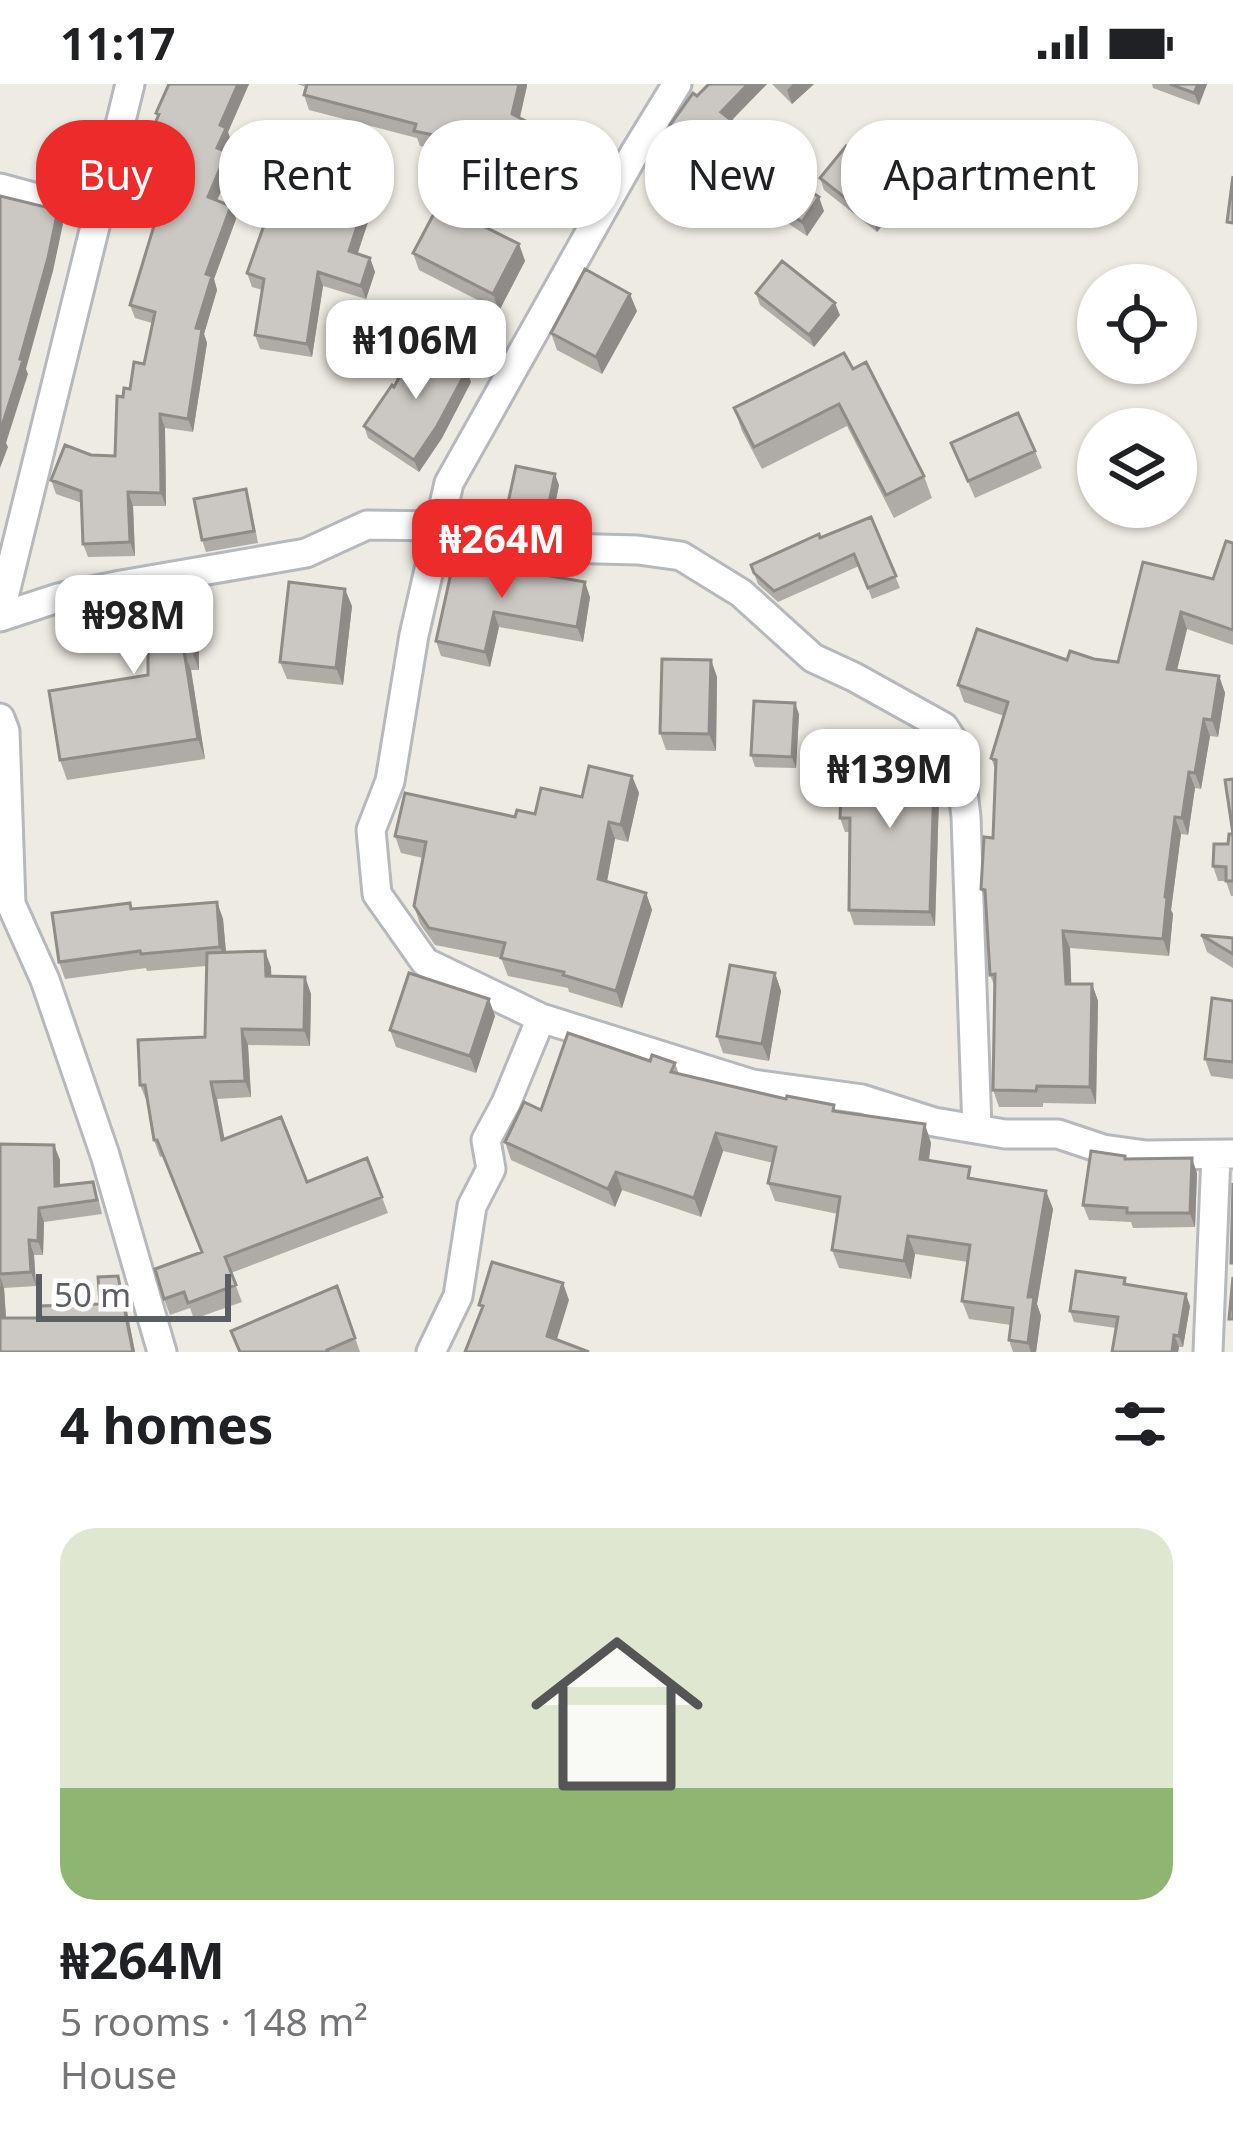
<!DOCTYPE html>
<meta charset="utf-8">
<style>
:root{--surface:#fff;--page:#f6f6f6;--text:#202124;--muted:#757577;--accent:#ec2b2a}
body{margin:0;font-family:"Noto Sans",sans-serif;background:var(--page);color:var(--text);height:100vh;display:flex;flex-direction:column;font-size:45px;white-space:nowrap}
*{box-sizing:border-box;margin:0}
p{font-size:39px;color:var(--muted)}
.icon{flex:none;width:66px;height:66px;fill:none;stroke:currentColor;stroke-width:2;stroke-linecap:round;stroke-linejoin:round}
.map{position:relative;height:1268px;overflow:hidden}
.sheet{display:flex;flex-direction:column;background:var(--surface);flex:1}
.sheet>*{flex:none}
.top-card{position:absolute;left:36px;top:36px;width:1161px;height:108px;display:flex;gap:24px}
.buttons{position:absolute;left:1077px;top:180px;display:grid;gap:24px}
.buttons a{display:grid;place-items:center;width:120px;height:120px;border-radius:50%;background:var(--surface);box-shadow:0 3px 9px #0004;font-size:60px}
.scale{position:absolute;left:36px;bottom:30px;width:195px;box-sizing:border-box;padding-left:12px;border:6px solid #5b5f64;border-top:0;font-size:33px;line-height:42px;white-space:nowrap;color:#5b5f64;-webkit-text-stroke:9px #fff;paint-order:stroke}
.price{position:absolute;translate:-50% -102px;padding:0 27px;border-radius:24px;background:#fff;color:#222;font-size:39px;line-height:78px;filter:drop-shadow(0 3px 6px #0008)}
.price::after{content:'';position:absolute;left:50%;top:72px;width:36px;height:27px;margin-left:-18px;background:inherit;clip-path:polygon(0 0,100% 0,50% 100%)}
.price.selected{background:var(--accent);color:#fff}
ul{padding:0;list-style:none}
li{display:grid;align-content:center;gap:24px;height:636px;padding:0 60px}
li span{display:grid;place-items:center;height:372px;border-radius:36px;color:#555}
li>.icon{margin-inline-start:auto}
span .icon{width:216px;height:216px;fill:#fffc;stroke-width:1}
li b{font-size:51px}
h2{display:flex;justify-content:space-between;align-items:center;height:144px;padding:0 60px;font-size:51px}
.tag{padding:0 42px;border-radius:48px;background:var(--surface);box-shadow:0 3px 9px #0004;font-size:42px;line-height:108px}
.tag.selected{background:var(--accent);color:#fff}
.status{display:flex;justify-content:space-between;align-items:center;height:84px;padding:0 60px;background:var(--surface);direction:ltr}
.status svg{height:33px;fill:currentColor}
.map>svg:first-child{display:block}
</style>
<div class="status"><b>11:17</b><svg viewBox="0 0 49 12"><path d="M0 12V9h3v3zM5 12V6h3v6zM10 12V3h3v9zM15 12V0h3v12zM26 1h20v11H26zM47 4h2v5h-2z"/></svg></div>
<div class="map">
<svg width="1233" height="1268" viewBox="0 0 1233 1268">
<rect width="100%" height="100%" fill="#eeebe2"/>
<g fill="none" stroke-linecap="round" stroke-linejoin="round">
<defs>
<path id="street" d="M0,104L99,131
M0,529L130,0
M0,533L58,514L121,501L306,469L367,441L441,442L489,457L561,464L638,466L681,472L741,509L813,574L854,593L944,643L958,665L966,733L977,1045
M0,634L5,647L11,820L45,896L105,1071L162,1268
M541,934L425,878L377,810L371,746L390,697L414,551L449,399L634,70L677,0
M431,1268L458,1212L472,1122L491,1085L486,1056L506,1019L541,934L752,1000L862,1015L934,1038L1005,1050H1058L1103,1065L1146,1071L1233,1070
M1208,1268L1216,1071"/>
</defs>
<use href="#street" stroke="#b5b9bd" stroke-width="33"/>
<use href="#street" stroke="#fff" stroke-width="27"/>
</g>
<path fill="#afaba7" d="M169,0H249L228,48L231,57L226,68L232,82L217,117L231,122L236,135L214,195L217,206L204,250L207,259L193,348L165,344L166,422H133L135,472L88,473L83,460L82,419L56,410L51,396L91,371L115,372L123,313L144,280L152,239L135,234L130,221L169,102L144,92L139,78L158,34L156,29Z
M297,0H527L520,34L574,62L579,77L557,121L484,84L481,74L420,62L417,54L309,26L304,11L306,3Z
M709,0H767L732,36L784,87L782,89L824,127L807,152L753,116L675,55L670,41Z
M772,0H814L792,20Z
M1152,0H1207L1199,21L1153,4Z
M336,63L341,77L334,111L364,121L369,135L357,170L370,174L375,188L366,215L323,202L312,273L260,265L255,251L262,206L252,203L247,189Z
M820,94L903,116L877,148L824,106Z
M519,160L525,177L499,227L419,186L413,169Z
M756,209L840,231L814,263L760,221Z
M637,227L602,290L557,266L551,249Z
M853,285L924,392L932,414L894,434L847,342L762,385L742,347L734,324Z
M471,298L442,354L419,388L368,354L364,342L394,303Z
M951,359L1035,367L1042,384L975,414Z
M559,401L550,445L511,439L506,428Z
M250,417L258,459L206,468L202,456Z
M871,433L900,504L872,515L859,482L778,518L758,500L751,481Z
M1233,459V561L1187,545L1177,586L1219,592L1225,609L1218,653L1210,652L1201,705L1195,704L1188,751L1181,750L1171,826L1173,830L1169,872L1070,864L1071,900H1092L1098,917L1096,1020L1043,1019V1023H999L993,1006L995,903L990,891L986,818L981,805L993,754L996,687L991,674L1004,632L964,618L958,601L1067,576L1094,575L1118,578L1213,495Z
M455,471L590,513L583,558L499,543L490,583L441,572L436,557Z
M191,496L198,516L199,586H191L205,675L67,696L60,676L148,591V561H101L94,541Z
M352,522L343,601L287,595L280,578Z
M711,576L717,593L716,667L666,666L660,649Z
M799,630L796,684L755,683L751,671Z
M895,680H940L935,842L854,841L849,826L850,748H845L840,734Z
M632,692L639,709L628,758L615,755L607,798L646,809L652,826L622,924L569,908L568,904L508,892L501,874L435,861L420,840L414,822L423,774L401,769L395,752L535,730L582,713Z
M1233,695V812H1231L1226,797H1218L1213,782L1233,750Z
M217,818L223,835L226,868L271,883V892L305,893L311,910L310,962L248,961L251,1013L217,1015L224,1055L307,1098L367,1074L388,1129L231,1189L242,1218L194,1235L190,1224L170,1231L164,1215L202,1168L163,1072L160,1073L154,1056L147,1018L140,1001L205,953L206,882L147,887L146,884L65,895L59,878L130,819L132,825Z
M1201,851L1233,854V884L1207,868Z
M775,889L781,907L769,977L723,969L717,952Z
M1233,917V995L1211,992L1205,975Z
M495,932L476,989L396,963L390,946Z
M650,977L675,979L679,990L836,1027L931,1059L929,1077L975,1095L1046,1107L1053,1125L1037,1220L1041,1232L1036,1268H1013L1009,1256L1011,1241L969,1235L962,1217L968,1178L915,1170L911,1195L839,1184L832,1166L838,1130L775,1117L768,1099L773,1079L723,1067L701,1133L622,1106L615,1123L511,1076L505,1058L541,1026Z
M0,1060L54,1061L60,1076V1102L98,1113L102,1130L44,1138L43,1171H34L36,1202L4,1204L6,1234H41L100,1220L123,1207L135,1268H0Z
M1126,1075L1197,1089L1195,1143L1133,1144L1131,1138L1089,1136L1083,1121Z
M1125,1194L1127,1200L1190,1222L1183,1263H1179L1178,1268H1112L1116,1244L1074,1238L1070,1227Z
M337,1202L360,1268H239L231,1247Z"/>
<path fill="#8e8b88" d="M238,0H249L228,48L231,57L222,78L217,64L220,41Z
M519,0H527V2L517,45L512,30Z
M748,0H767L726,42L721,28Z
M793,0H814L792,20L787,6Z
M1198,0H1207L1199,21L1194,9Z
M574,62L579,77L557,121L552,106Z
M336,63L341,77L332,122L327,108Z
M227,68L232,82L212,127L208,113Z
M779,74L784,87L777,96L771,82Z
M899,104L903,116L877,148L873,136Z
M819,113L824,127L807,152L802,138Z
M364,121L369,135L354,181L349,167Z
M231,122L236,135L214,195L217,206L204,250L207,259L193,348L188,335L196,244L206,190Z
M58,126L63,140L53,187L26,285L28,290L6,359L8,363L0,384V348Z
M519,160L525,177L499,227L493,210Z
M370,174L375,188L366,215L361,202Z
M318,188L323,202L312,273L307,260Z
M630,210L637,227L602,290L596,273Z
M835,219L840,231L814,263L809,251Z
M467,286L471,298L442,354L419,388L414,376Z
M160,330L165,344L166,422L161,409Z
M555,390L559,401L550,445L546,433Z
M128,408L133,422L135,472L130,458Z
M191,496L198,516L199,586L192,567Z
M585,498L590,513L583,558L577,543Z
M345,505L352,522L343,601L336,584Z
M494,528L499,543L490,583L485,568Z
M1181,528L1187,545L1173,602L1167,585Z
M184,567L191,586L205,675L198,655Z
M711,576L717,593L716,667L709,650Z
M1219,592L1225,609L1218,653L1212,636Z
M795,619L799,630L796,684L792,673Z
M1204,635L1210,652L1201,705L1195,689Z
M935,665L940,680L935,842L930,828Z
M1189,688L1195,704L1188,751L1182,734Z
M632,692L639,709L628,758L621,741Z
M1175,733L1181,750L1171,826L1173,830L1169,872L1163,855L1165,813Z
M609,738L615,755L604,812L598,795Z
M646,809L652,826L622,924L616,907Z
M217,818L223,835L227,880L220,863Z
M1063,847L1070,864L1072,917L1066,900Z
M265,867L271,883L272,909L266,892Z
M775,889L781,907L769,977L762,960Z
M305,893L311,910L310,962L304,946Z
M1092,900L1098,917L1096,1020L1090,1003Z
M489,915L495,932L476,989L470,972Z
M242,945L248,961L251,1013L245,997Z
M211,998L217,1015L228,1073L222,1056Z
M925,1040L931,1059L926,1093L920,1075Z
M716,1049L723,1067L701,1133L694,1114Z
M54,1061L60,1076V1117L55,1102Z
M1192,1074L1197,1089L1195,1143L1190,1129Z
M616,1088L622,1106L615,1123L608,1105Z
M1046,1107L1053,1125L1037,1220L1041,1232L1036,1268H1031L1028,1259V1213Z
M39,1124L44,1138L43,1171L38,1157Z
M908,1152L915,1170L911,1195L904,1177Z
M29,1156L34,1171L36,1202L31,1188Z
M0,1192L4,1204L7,1249L2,1234Z
M118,1192L123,1207L135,1268H133Z
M563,1199L569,1216L553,1268L547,1252Z
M1186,1210L1190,1222L1183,1263L1179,1252Z
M1174,1251L1179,1263L1178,1268H1172Z"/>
<path fill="#cbc7c2" stroke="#8e8b88" stroke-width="3" d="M169,0H238L220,41L226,44L217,64L227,68L208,113L231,122L206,190L212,192L196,244L202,245L188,335L160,330L161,409L128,408L130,458L83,460L81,407L51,396L65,361L91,371L115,372L117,312L123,313L124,304L130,305L134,278L144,280L155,228L130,221L153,145L173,93L139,78L159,30L156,29Z
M307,0H519L512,30L574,62L552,106L479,69L483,61L414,47L416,40L304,11Z
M709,0H748L721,28L779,74L771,82L819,113L802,138L748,102L670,41L693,9L697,12Z
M1170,0H1198L1194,9Z
M295,54L336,63L327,108L364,121L349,167L370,174L361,202L318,188L307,260L255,251L264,195L247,189Z
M846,62L899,104L873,136L820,94Z
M1233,92V139L1227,138Z
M0,112L58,126L48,174L20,275L23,276L0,348L3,349L0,357Z
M439,120L519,160L493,210L413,169Z
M782,177L835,219L809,251L756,209Z
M585,185L630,210L596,273L551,249Z
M417,260L467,286L437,342L414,376L364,342L392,301L394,303Z
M844,269L853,285L866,278L924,392L886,411L839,320L754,363L734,324Z
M1018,329L1035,367L968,397L951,359Z
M516,382L555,390L546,433L506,428Z
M246,405L254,447L202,456L194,415Z
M871,433L896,492L868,504L854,470L774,507L754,489L751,481L819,450L820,454Z
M1226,457L1233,459V546L1181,528L1167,585L1219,592L1212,636L1204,635L1195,689L1189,688L1182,734L1175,733L1165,813L1167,814L1163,855L1063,847L1066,900H1092L1090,1003L1037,1002L1036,1007L993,1006L995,890L990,891L985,806L981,805L984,753L993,754L996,676L991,674L1008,618L958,601L977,545L1067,576L1070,567L1094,575L1118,578L1143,478L1213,495Z
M455,471L504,484L585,498L577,543L494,528L485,568L436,557Z
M191,496L192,567H184L198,655L60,676L49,607L148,591V541H94V504L130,497Z
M289,498L345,505L336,584L280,578Z
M662,575L711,576L709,650L660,649Z
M754,617L795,619L792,673L751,671Z
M896,665H935L930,828L849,826L850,734H840L842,678L895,680Z
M589,682L632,692L621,741L609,738L598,795L646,809L616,907L563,891L564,888L501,874L505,859L429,844L414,822L426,758L395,752L405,709L515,733L517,726L535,730L541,704L582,713Z
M1233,695V797H1226V783L1213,782L1214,760H1228L1229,750H1233L1225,696Z
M217,818L220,863L141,870L140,867L59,878L52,829L130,819L131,825Z
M1201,851L1233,854V870Z
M265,867L266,892L305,893L304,946L242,945L245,997L211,998L222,1056L281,1033L307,1098L367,1074L382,1113L225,1173L236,1201L188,1219L184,1208L164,1215L155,1185L202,1168L157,1056H154L145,1001H140L138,956L205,953L207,869Z
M730,881L775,889L762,960L717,952Z
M409,889L489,915L470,972L390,946Z
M1212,914L1233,917V978L1205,975Z
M568,949L650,977L652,971L675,979L671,988L786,1015L787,1012L834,1021L833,1027L925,1040L920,1075L970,1083L968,1094L1046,1107L1028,1213H1034L1028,1259L1009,1256L1013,1224L962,1217L970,1161L908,1152L904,1177L832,1166L840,1113L768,1099L776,1063L716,1049L694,1114L616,1088L608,1105L505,1058L524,1018L541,1026Z
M0,1060L54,1061L55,1102L93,1098L97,1116L39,1124L38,1157L29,1156L31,1188L0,1190Z
M1091,1067L1125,1072V1075L1192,1074L1190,1129H1127V1124L1083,1121Z
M1233,1099V1179H1231Z
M492,1178L563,1199L547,1252L589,1268H465L483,1222L479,1221Z
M1076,1187L1125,1194L1124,1200L1186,1210L1179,1252L1174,1251L1172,1268H1112L1118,1233L1070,1227Z
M118,1192L133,1268H0V1202L2,1234H41L40,1222L100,1220L98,1193Z
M1233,1193V1235H1229Z
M337,1202L355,1254L327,1266L328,1268H240L231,1247Z"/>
</svg>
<div class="buttons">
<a><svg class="icon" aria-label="locate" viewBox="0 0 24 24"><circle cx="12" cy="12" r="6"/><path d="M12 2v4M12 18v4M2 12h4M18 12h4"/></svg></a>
<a><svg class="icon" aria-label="layers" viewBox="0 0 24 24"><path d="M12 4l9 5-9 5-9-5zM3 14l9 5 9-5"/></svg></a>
</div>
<div class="scale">50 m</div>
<b class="price" style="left:416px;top:318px">₦106M</b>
<b class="price selected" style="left:502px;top:517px">₦264M</b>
<b class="price" style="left:134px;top:593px">₦98M</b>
<b class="price" style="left:890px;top:747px">₦139M</b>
<div class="top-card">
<a class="tag selected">Buy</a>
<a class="tag">Rent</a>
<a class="tag">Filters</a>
<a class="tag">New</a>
<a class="tag">Apartment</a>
</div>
</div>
<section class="sheet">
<h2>4 homes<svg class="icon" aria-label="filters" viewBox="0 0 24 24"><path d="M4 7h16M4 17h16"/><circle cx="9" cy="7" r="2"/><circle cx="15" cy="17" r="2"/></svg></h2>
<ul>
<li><span style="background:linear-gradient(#dfe7d0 70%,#8fb573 0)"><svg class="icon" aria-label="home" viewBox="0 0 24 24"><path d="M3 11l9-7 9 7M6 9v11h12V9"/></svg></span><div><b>₦264M</b><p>5 rooms · 148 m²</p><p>House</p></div></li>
</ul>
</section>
